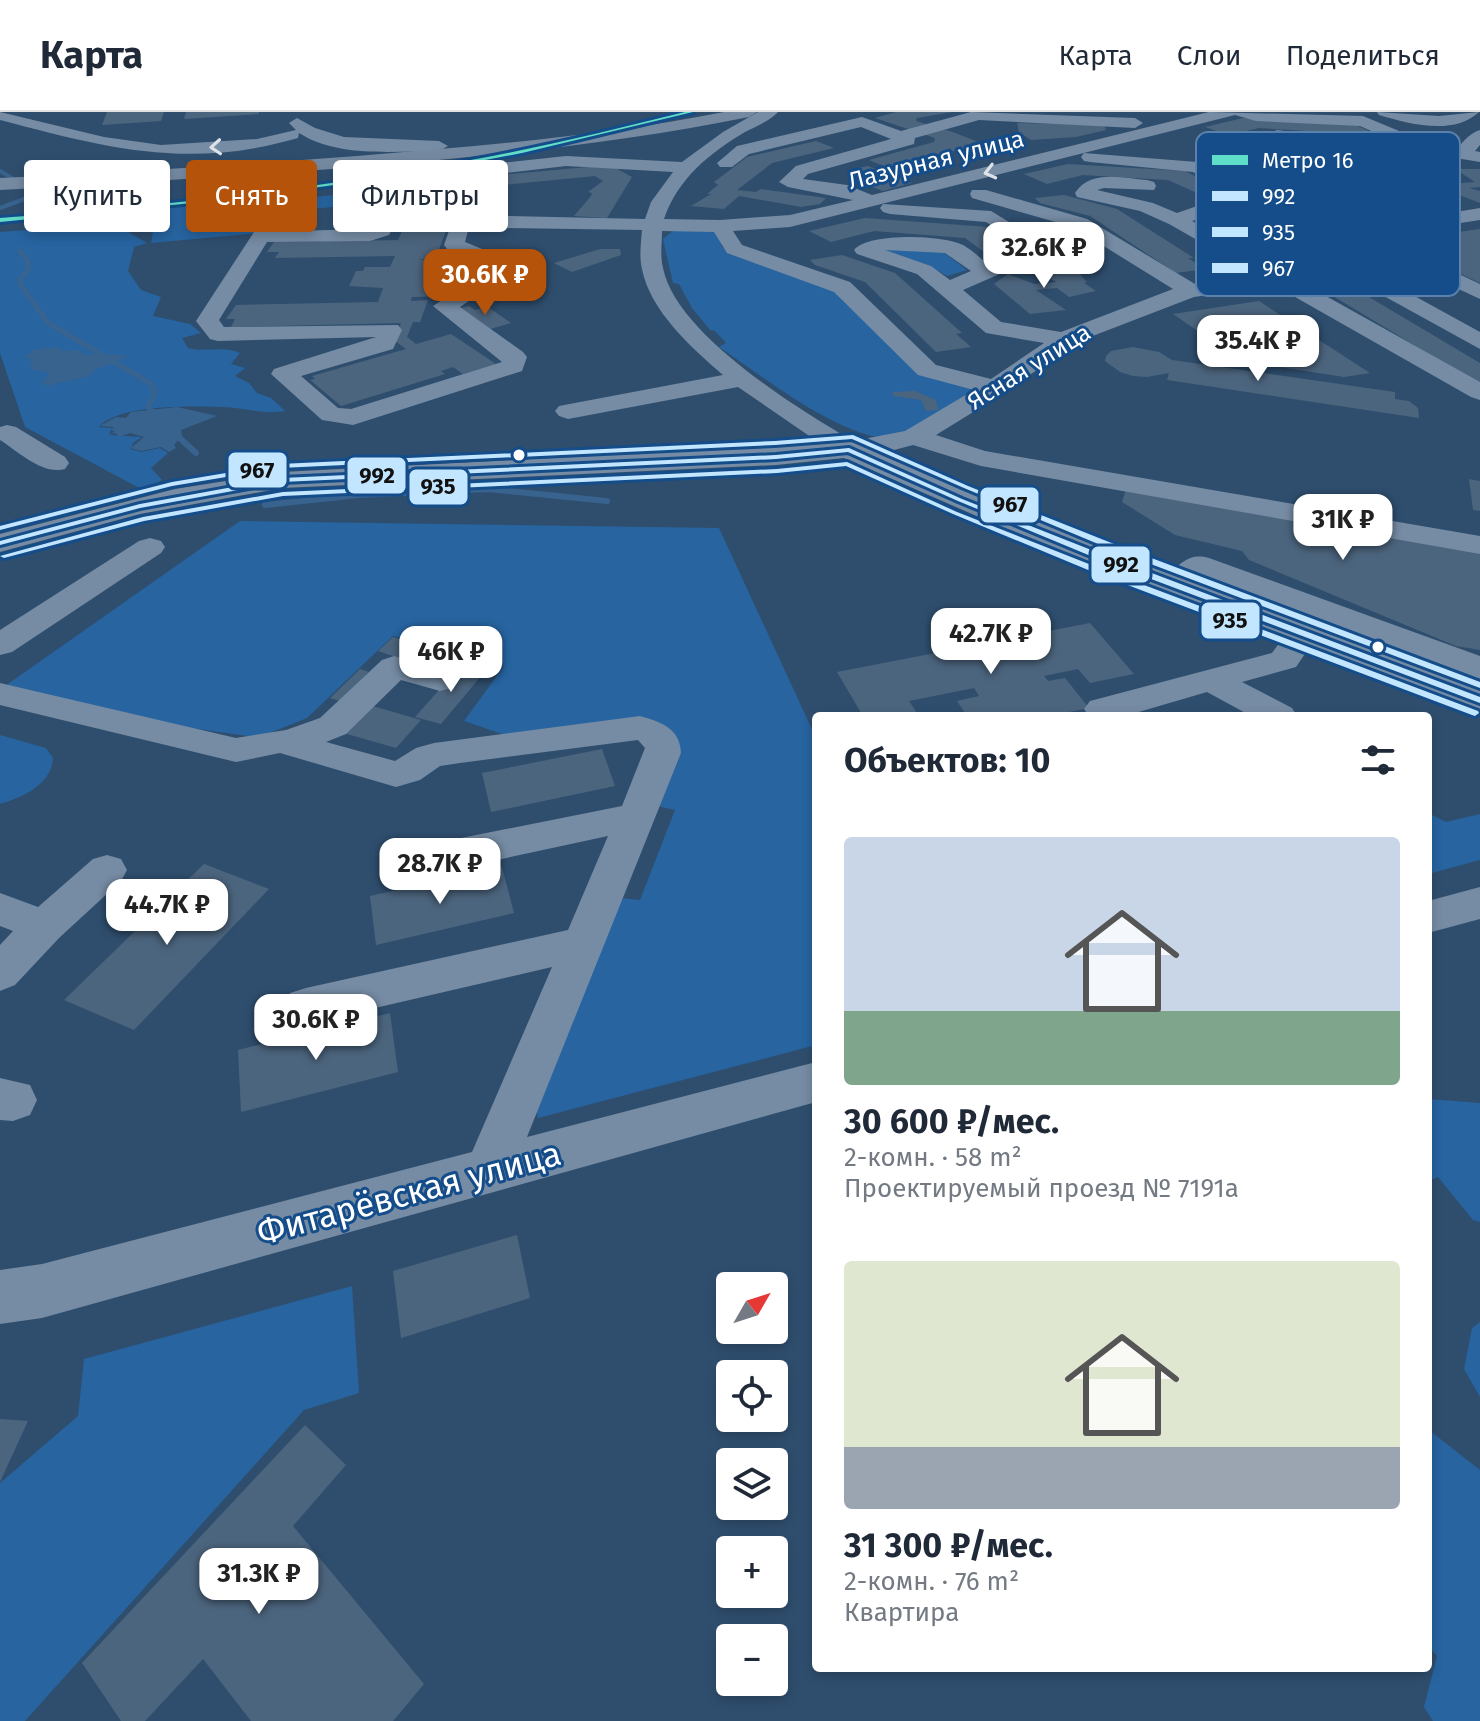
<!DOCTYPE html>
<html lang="ru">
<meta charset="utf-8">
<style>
:root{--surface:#fff;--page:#f2f2f3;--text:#1f2937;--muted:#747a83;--line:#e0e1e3;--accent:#b45309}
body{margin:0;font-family:"Fira Sans",sans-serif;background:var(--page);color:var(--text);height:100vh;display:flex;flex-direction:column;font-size:30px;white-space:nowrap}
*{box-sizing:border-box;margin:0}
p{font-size:26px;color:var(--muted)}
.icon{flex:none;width:44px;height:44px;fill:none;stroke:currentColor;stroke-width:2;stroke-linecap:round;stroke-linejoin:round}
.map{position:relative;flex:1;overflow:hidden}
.panel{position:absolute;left:812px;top:600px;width:620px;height:960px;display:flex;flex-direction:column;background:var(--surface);border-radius:8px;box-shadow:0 4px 12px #0003}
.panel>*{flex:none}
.guide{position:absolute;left:24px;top:48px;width:668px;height:72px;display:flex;gap:16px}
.needle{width:52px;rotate:51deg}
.controls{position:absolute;left:716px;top:1160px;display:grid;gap:16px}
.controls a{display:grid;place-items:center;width:72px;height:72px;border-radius:8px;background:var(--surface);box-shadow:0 4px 12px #0003;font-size:40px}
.price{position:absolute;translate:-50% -68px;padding:0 18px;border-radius:16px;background:#fff;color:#222;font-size:26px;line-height:52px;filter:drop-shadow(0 2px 4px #0008)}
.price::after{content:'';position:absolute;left:50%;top:48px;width:24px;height:18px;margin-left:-12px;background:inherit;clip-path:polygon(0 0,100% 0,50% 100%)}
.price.selected{background:var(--accent);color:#fff}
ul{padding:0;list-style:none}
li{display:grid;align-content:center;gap:16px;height:424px;padding:0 32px}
li span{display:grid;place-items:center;height:248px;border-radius:8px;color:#555}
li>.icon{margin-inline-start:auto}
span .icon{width:144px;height:144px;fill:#fffc;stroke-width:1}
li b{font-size:34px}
h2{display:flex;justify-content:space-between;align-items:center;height:96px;padding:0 32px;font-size:34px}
.pill{padding:0 28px;border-radius:8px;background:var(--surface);box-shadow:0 4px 12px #0003;font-size:28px;line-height:72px}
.pill.selected{background:var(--accent);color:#fff}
header{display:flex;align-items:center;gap:48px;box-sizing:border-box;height:112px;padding:0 40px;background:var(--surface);border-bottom:2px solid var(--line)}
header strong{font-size:38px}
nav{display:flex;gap:44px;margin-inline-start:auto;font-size:28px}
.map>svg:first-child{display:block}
</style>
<header>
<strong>Карта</strong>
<nav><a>Карта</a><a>Слои</a><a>Поделиться</a></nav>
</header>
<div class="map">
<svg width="1480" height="1609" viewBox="0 0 1480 1609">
<rect width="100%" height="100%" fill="#2f4e6e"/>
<path fill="#2764a0" d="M372,80L374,91L312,97L311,85Z
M298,84L301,117L151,131L157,97Z
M81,114L123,117L147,131L134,135L128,159L141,178L161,185L153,204L190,212L201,221L182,226L188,236C206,241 223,233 240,241L231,252L245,256L235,264L249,271L257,281L271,286L285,299C262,303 244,295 222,295C190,294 118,292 99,315L112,316L109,323L142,325L133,331L131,337L141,340L160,336L168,341L151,356L162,368L143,378L25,315L0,241V120Z
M674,118L717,119L722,135L746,147L842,179L914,256L985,279C961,293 930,316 904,324C856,340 760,262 719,235L726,231L715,219L710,218L692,196L679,172L673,171L663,127Z
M888,135L939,137L967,158L947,164L926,152L881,141Z
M240,409L719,416L816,626V933L538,1006L533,986L611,785L640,788L675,698L657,694L668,627L505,623L464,609L504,554L393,524L307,606L267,622L248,624L183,615L5,574Z
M0,623L46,636L53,646C52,672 22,686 0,692Z
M1428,701L1446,710L1480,702V748L1428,762Z
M1428,987L1480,991V1110L1473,1108L1438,1065L1428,1069Z
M352,1174L359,1281L304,1298L25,1609H0V1371L78,1304L84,1247Z
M1480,1210V1285L1464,1257L1472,1216Z
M1428,1320L1434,1322L1480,1358V1609H1433L1424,1595L1437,1544L1428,1534Z"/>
<path fill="#39638f" d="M44,236H61L62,239L80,238L83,243L98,241L110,245L109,242L128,244L93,259L89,264L47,274L42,270L50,261L30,257L32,248L25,246L33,238Z
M177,295L217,304L181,318L182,323L174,333L176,336L169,340L161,335L141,339L131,336L144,325L130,321L119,325L115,321L109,323L115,319L111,318L114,315L100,314L116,305L126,306L131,300Z"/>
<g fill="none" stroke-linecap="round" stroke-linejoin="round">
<path stroke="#39638f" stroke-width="4" d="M0,59L38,82L0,96"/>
<path stroke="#39638f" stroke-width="5" d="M20,139L28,149V158L20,167V172L48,211L150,271L155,280L148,295L159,306"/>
<path stroke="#39638f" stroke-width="6" d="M172,319L196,341
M265,393L359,383L488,377L607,389"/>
</g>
<path fill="#4c657e" d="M107,0H164L161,9L102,13Z
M186,0H259V2L184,7Z
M896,0H952L917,6L916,9L953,20L978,30H972L978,33L886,55L869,48L934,30L935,26L875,6Z
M1243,6L1353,12L1420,41L1408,48L1397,46L1339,21L1259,16L1228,23L1205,15Z
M1017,11L1104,13L1106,18L1076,25L1031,28L1019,20Z
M816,29L834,36L772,51L737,78L756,80L761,77L826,86L820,92L801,95L739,84L724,97L691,94L711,82H707L718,73L714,70L747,45Z
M1068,52L1185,59L1220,77L1206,85L1168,68L1083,63L1047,72L1024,62Z
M610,53L632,65L607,106L574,104L591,84L592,81L588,80L603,69L595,64L503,73L499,63Z
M868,54L912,71L883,79L870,74L881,71L850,58Z
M1455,57H1480V75L1469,76L1480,79V91L1428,71L1435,67L1427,65V63L1462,71L1475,70Z
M1064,83L1117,97L1194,146H1188L1205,157L1176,161L1090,104L1040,91L1035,86Z
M408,106H451L436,145L418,148L464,147L453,184L412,185L411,189L428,188L420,210H413L407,225L416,232L451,222L496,252L463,262L453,255L441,259L445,262L341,294L310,268L315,267L312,264L406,237L394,228L401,211L231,215L235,207H226L236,193L378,190L383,176L349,174L356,159H363L365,155H390L395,144L275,146L279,140H267L274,130L398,128Z
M865,106L989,115L1020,136L1000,146L988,143L965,126L874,119L831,130L809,119Z
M1480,117V171L1436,150L1449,148L1409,132L1438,125H1458L1451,121Z
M600,137H620L621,143L572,160L554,151Z
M842,143L895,161L962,221L956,222L971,235L936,240L865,170L815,153L810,148Z
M1042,156L1076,157L1087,170L1084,171L1096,179L1069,185L1057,176L1036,178L1066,198L1030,202L994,172L1008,162L1034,172L1056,170L1048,165Z
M1342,169L1480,251V273L1315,173Z
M1259,189L1370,261L1344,265L1241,249L1173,202Z
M469,194L475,198L488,195L511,211L487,218L457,197Z
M1133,235L1159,240L1172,248L1395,280V287L1409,289L1418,296L1419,306L1167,268L1169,261L1147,265L1133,264L1120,260L1105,249L1106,244L1111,239Z
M915,279L936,288L938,298L926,299L921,288L894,284L892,280Z
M1469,367L1480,369V399L1473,398Z
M1126,377L1480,437V538L1456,534L1249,448L1242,439L1175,423L1122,390Z
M1090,511L1134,562L1090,571L1078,557L1044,564L1048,569L1065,566L1089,596L1050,604H967L957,589L979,584L974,576L909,589L919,604H863L837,560Z
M393,525L421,533L405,548L378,539Z
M463,551L487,557L441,612L415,605Z
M360,557L369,560L340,589L330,586Z
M359,590L421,608L396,636L333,618Z
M602,637L615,674L491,700L482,661Z
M204,752L269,777L134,918L64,888Z
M502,755L514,801L376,833L370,784Z
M390,901L398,960L241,1000L238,938Z
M517,1123L530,1186L401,1226L393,1159Z
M0,1307L28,1309L0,1370Z
M305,1313L346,1353L293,1414L424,1572L393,1609H251L203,1547L145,1609H121L82,1551Z"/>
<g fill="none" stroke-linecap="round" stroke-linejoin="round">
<path fill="#768ca4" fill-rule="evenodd" d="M0,0L104,25L161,33L257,27L296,18L289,11L297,6L315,16L344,25L439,29L448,34L439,39C395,39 338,46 299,21L298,26C188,58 107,36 0,8Z
M758,0H778C770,9 756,14 745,20C710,41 678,66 664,107L720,108L790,103L853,88L788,75L779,70L796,54L891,27L861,15L749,42L732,55H720L717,51L737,34L862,5L901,19L971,0L1135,6L1143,11L1135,16L979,8L915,26L914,32L808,62L803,67L847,73L872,83L1209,0L1363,4L1440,36L1443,40L1440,44L1397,73L1456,100L1480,96V108L1389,122L1385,127L1480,172V187L1375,138L1360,154L1480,220V237L1344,162L1299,169L1480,270V288L1471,285L1274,173L1194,185L1077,230L1004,281L936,323L985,339L1480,424V442L981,354L913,333L879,342L1170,461C1183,449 1191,441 1209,446L1480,544V567L1203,464L1196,471L1480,576V599L1309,536L1296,555L1242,570L1292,596L1297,604H1251L1207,580L1125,604H1089L1084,597L1090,589L1272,541L1283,526L1004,416L844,346L776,353L282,376L140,402L0,440V422L175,377L282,360L821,332L738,275L568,307L559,304L555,299L559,294L723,263C692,236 650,199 642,157C639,145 641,131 642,118L501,116L468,119L465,130L487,139L490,143L480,181L460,195L523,240L527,245L522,259L353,313L322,308L271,262L274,257L376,225L218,229L210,227L196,209L254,120L368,117L374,115L381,102C399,97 462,88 475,101L473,107L487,105L455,67L452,63L472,54L566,44L682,50L723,20ZM1235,3L1256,9L1360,14L1421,41L1382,67L1314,38L1275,30L1300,29L1302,25L1300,21L1277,18L1248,31L1251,35L1303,46L1432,103C1419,106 1396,113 1383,109C1343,98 1260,35 1222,44L1219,48L1222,52L1251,59L1370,118L1340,150L1281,159L1192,109L1254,87L1256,83L1254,79L1197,50L1084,41L1081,45L1084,49L1090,50L1193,60L1232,82L1177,101L1153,91L1097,78L1104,76L1154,78L1156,74L1154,70L1147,68C1123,66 1090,57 1075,81L1077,85L1140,99L1169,112L1257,162L1195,172L1087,107L986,78H972L970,82L972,86L1073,115L1173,177L1061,220L1001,210L963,178L1036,146L1045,134L1042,130L991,99L883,92L880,96L883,100L890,102L986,110L1023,135L988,152C980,146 972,138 963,133C943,123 869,120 854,138L857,142L917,162L986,221L1044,231L991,267L936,253L850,170L742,133L733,119L790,115ZM566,54L673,60L651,90L645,107L507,104L472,65ZM453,107L444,133L447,137L469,146L459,177L433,194L502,250L351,297L338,296L301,264L393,237L402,218L398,213L224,215L219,208L267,130L370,129L389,123L396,110L403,108ZM662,119L714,120L727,141L834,180L918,263L974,278L905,319L853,329C798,297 676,222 663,156C660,144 662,131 662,119ZM885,138L945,141L971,159L950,168L931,154Z
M1377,0L1439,4L1479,0C1454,24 1409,12 1379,3Z
M1480,18V33L1475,39L1480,40V50L1456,46L1453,42C1460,33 1469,21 1480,18Z
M7,313L16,315L65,345L69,351L65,357C42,363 19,340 0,328V315Z
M150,426L161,429L165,435L161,441L12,540L0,543V518L139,429Z
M394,544L452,560L457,568L452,576L440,579L401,568L346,622L326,630L395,649L416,636L434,631L640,604C661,610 680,616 681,641L527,1025L816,950V990L42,1206L0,1212V1158L42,1152L472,1040L552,855L306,912L290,907L284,894L290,881L306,876L568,818L608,724L460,756L421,771L407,767L401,756L407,745L451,728L622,694L645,636L638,628L460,651L440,654L420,668L396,675L280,641L236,650L0,593V571L236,626L286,618L320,606L382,548Z
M107,743L121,747L127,758L121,769L59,826L15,873L0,879V833L13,819L0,814V781L38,795L93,747Z
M1480,775V807L1428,821V789Z
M0,966L30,973L37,988L30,1003L13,1009L0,1008Z"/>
<path fill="#758aa1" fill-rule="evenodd" d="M724,0H757L749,5C616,32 481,45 346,56C230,64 115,72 0,78V66C119,61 238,53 357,44C480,34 603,24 724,0Z"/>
<defs>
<path id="bus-1" d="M849,336L962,387L1104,443L1480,585V591L1098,447L958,389L848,340L776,347L282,370L140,396L0,433V429L140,392L282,366L776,343Z"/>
<path id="bus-2" d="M847,350L957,400L1099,456L1478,599L1479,601L1475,604L1472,603L1093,460L953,402L846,354L777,361L283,384L144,409L4,446L0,444L143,405L283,380L777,357Z"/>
<path id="bus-3" d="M853,323L968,374L1109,430L1480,570V576L1103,434L964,376L852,327L775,333L280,356L172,374L0,418V414L172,370L280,352L775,329Z"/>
</defs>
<use href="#bus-1" stroke="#144d89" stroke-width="6"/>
<use href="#bus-2" stroke="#144d89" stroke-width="6"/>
<use href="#bus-3" stroke="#144d89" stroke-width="6"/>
<use href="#bus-1" fill="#c2e6ff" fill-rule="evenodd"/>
<use href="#bus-2" fill="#c2e6ff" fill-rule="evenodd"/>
<use href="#bus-3" fill="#c2e6ff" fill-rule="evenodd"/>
<defs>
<path id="metro-1" d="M685,0H693L522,41L407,63L233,87L0,110V106C156,94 311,78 465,49C539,36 612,18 685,0Z"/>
</defs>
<use href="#metro-1" stroke="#144d89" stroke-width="6"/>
<use href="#metro-1" fill="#60ddc8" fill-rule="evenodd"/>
</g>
<defs><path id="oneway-chevron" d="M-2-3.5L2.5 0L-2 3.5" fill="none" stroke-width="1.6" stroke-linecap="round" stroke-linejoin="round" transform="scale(2)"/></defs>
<g stroke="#dde2e8">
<use href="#oneway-chevron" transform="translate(216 35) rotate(176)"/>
<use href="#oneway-chevron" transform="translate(990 60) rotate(166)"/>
</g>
<g fill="#fff" stroke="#144d89" stroke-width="3">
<circle cx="519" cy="343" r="7"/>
<circle cx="1378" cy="535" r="7"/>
</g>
<g text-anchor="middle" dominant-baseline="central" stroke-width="6" stroke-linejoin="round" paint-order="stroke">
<g font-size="24" fill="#fff" stroke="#144d89">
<text transform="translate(936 48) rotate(-14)">Лазурная улица</text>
<text transform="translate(1029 255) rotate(-32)">Ясная улица</text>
</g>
<g font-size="34" fill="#fff" stroke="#144d89">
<text transform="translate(409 1081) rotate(-15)">Фитарёвская улица</text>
</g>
</g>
<rect x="1196" y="20" width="264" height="164" rx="12" fill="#144d89" stroke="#5a82ac" stroke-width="2"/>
<rect x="1212" y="43" width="36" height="10" fill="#60ddc8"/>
<rect x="1212" y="79" width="36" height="10" fill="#c2e6ff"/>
<rect x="1212" y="115" width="36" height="10" fill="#c2e6ff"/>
<rect x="1212" y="151" width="36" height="10" fill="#c2e6ff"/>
<g font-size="22" fill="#fff">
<text x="1262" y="56">Метро 16</text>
<text x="1262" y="92">992</text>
<text x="1262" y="128">935</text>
<text x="1262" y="164">967</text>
</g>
<g stroke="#144d89" stroke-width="3">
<rect x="227" y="339" width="61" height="38" rx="8" fill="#c2e6ff"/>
<rect x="346" y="344" width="61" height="39" rx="8" fill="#c2e6ff"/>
<rect x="408" y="356" width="61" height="38" rx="8" fill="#c2e6ff"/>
<rect x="979" y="374" width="61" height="38" rx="8" fill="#c2e6ff"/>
<rect x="1090" y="433" width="61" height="39" rx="8" fill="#c2e6ff"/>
<rect x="1200" y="489" width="61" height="39" rx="8" fill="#c2e6ff"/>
</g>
<g font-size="22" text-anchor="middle" font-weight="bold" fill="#111">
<text x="257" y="366">967</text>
<text x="377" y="371">992</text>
<text x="438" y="382">935</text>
<text x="1010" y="400">967</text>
<text x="1121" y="460">992</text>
<text x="1230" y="516">935</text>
</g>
</svg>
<div class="controls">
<a><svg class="needle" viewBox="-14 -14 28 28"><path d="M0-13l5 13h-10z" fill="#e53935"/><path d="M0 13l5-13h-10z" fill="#747a83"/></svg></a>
<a><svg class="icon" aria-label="locate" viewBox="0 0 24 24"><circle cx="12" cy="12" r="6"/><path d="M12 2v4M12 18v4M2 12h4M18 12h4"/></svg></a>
<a><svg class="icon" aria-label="layers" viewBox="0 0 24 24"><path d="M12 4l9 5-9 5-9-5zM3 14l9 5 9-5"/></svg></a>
<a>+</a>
<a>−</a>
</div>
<b class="price" style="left:1044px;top:178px">32.6K ₽</b>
<b class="price selected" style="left:485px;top:205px">30.6K ₽</b>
<b class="price" style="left:1258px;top:271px">35.4K ₽</b>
<b class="price" style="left:1343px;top:450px">31K ₽</b>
<b class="price" style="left:991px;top:564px">42.7K ₽</b>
<b class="price" style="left:451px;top:582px">46K ₽</b>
<b class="price" style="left:440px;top:794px">28.7K ₽</b>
<b class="price" style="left:167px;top:835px">44.7K ₽</b>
<b class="price" style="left:316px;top:950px">30.6K ₽</b>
<b class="price" style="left:259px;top:1504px">31.3K ₽</b>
<div class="guide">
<a class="pill">Купить</a>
<a class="pill selected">Снять</a>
<a class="pill">Фильтры</a>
</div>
<section class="panel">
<h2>Объектов: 10<svg class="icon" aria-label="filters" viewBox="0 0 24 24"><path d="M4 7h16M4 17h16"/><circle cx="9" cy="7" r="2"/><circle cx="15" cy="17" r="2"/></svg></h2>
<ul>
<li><span style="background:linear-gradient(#c9d6e8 70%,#7fa58c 0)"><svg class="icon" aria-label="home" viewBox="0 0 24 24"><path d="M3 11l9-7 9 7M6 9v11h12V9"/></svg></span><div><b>30 600 ₽/мес.</b><p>2-комн. · 58 m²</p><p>Проектируемый проезд № 7191а</p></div></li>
<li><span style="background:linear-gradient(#dfe7d0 75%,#9aa5b1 0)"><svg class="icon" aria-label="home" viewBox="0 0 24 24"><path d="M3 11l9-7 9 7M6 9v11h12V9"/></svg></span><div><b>31 300 ₽/мес.</b><p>2-комн. · 76 m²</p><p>Квартира</p></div></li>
</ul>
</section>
</div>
